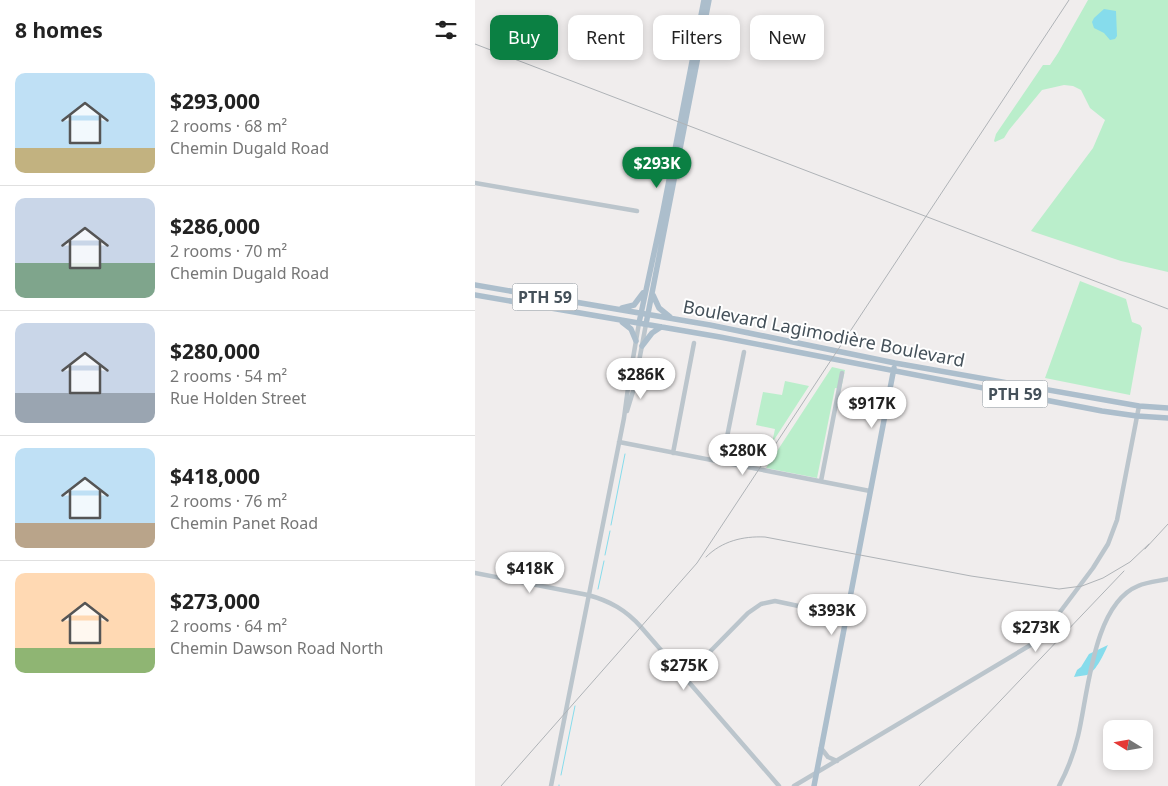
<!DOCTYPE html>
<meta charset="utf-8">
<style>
:root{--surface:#fff;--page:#f6f6f6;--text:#222;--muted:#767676;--line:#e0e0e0;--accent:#0b8043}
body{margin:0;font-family:"Noto Sans",sans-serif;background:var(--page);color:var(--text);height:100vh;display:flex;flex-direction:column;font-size:19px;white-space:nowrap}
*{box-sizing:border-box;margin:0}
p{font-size:16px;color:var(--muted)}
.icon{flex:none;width:28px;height:28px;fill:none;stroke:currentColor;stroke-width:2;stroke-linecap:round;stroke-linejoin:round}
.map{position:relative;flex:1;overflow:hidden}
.details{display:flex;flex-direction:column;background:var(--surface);width:475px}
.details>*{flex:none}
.banner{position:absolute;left:15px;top:15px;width:475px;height:45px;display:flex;gap:10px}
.needle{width:32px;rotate:281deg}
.fabs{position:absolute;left:628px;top:720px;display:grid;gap:10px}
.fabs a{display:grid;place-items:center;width:50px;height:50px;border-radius:10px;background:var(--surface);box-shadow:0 2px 8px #0003;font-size:25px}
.price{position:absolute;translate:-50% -42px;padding:0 11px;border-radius:18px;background:#fff;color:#222;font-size:16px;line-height:32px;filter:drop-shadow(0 1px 2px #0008)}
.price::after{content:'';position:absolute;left:50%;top:30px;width:15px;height:11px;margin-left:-8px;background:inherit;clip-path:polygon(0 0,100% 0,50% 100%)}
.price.current{background:var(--accent);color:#fff}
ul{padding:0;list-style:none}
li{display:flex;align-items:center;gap:15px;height:125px;padding:0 15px}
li+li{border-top:1px solid var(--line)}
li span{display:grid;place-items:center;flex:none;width:140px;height:100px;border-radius:10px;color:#555}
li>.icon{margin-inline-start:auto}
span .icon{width:60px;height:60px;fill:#fffc;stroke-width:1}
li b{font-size:21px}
h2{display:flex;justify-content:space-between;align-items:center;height:60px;padding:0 15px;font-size:21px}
.chip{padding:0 18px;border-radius:10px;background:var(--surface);box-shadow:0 2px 8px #0003;font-size:18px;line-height:45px}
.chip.current{background:var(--accent);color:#fff}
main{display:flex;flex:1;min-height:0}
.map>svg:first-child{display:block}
</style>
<main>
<section class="details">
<h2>8 homes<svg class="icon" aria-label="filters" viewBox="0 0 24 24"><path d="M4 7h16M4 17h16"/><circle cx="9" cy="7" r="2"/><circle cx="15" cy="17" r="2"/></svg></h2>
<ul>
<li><span style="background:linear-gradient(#bfe0f5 75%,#c2b280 0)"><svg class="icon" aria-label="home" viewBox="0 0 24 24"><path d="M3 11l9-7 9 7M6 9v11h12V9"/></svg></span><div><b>$293,000</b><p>2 rooms · 68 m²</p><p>Chemin Dugald Road</p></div></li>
<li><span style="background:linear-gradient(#c9d6e8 65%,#7fa58c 0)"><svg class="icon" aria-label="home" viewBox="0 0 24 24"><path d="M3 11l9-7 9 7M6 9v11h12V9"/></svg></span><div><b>$286,000</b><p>2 rooms · 70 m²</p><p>Chemin Dugald Road</p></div></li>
<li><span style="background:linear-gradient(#c9d6e8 70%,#9aa5b1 0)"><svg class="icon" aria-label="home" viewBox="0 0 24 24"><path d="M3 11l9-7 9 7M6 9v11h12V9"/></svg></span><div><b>$280,000</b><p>2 rooms · 54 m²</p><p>Rue Holden Street</p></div></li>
<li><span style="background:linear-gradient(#bfe0f5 75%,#b9a48a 0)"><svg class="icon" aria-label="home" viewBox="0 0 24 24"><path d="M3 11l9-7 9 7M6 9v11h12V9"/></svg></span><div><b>$418,000</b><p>2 rooms · 76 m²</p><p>Chemin Panet Road</p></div></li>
<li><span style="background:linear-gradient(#ffd9b3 75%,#8fb573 0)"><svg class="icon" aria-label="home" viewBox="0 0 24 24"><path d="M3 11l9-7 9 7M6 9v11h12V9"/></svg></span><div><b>$273,000</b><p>2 rooms · 64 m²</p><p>Chemin Dawson Road North</p></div></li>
</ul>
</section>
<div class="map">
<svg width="693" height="786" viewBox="0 0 693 786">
<rect width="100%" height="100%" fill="#f0eded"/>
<path fill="#baeecb" d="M613,0H693V272L646,261L556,231L618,148L630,120L615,108L606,90L598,86L589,85L567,90L534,130L529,138L520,142L519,141L521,134L568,65H575L583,53Z
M605,281L651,299L657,322L665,325L667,328L655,395L570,378Z
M357,367L370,370L366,389L360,388L342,478L291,468Z
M310,381L334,386L297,443L300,429L281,425L288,392L307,395Z"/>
<path fill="#86dcec" d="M629,9L641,11L642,36L640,39L635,40L629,33L619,28L617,22L619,18Z
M633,645C629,653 622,671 612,675C608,676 603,676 599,677L602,670L606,667L614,654Z"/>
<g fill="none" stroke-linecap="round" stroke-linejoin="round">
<path stroke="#86dcec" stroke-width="1" d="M136,525L150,454
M130,555L135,531
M123,589L129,561
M86,775L100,706
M84,786V785"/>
<path stroke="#bbc5cc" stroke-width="4.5" d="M0,183L162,211
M152,411L159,388L171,324
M144,442L395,491
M198,453L219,343
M247,462L269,352
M346,481L367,373
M0,573L113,595C135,601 151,610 166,627L304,786
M210,677L273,613L286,604L300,601L371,616
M346,748L353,757L362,761
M76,786L149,418L153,388L164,323
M319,786L564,640L618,568L633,544L642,520L664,406
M584,786C592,771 599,753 603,736C613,695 618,604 663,586C672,582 684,581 693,579"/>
<path stroke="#acbecc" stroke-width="5.5" d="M0,285L235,325L420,363L664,406L693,408
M0,295L245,337L627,411L662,416L693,418
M178,295L184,308L195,317
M147,308L159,305L168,293
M147,322L156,329L161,341
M164,323L188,211L229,0
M171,324L234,0
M167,346L177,333L186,327
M339,786L419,368"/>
<path stroke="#afb3b7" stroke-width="1" d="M0,44L693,309
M670,549L693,524
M231,557C247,541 268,536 290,537L496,576L584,589L607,586L628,578L655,562L674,544
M26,786L222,563L594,0
M444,786L649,571"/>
</g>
<g text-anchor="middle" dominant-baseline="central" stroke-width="4" stroke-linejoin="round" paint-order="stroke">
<g fill="#fff" stroke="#7d858c" stroke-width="1">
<rect x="37.5" y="283.5" width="65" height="27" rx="4"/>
<rect x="507.5" y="380.5" width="65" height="27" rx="4"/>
</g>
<g font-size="16" font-weight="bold" fill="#45515a">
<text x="70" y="297">PTH 59</text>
<text x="540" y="394">PTH 59</text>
</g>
<g font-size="18" fill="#45515a" stroke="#fff">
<text transform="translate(349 333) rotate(11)">Boulevard Lagimodière Boulevard</text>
</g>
</g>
</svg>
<div class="fabs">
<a><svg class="needle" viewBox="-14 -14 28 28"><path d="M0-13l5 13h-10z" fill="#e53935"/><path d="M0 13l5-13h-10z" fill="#767676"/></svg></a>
</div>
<b class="price current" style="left:182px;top:189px">$293K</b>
<b class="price" style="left:166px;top:400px">$286K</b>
<b class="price" style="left:397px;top:429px">$917K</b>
<b class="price" style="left:268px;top:476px">$280K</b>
<b class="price" style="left:55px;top:594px">$418K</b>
<b class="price" style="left:357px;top:636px">$393K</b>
<b class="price" style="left:561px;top:653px">$273K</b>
<b class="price" style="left:209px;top:691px">$275K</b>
<div class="banner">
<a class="chip current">Buy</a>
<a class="chip">Rent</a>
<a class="chip">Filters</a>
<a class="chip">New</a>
</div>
</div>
</main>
